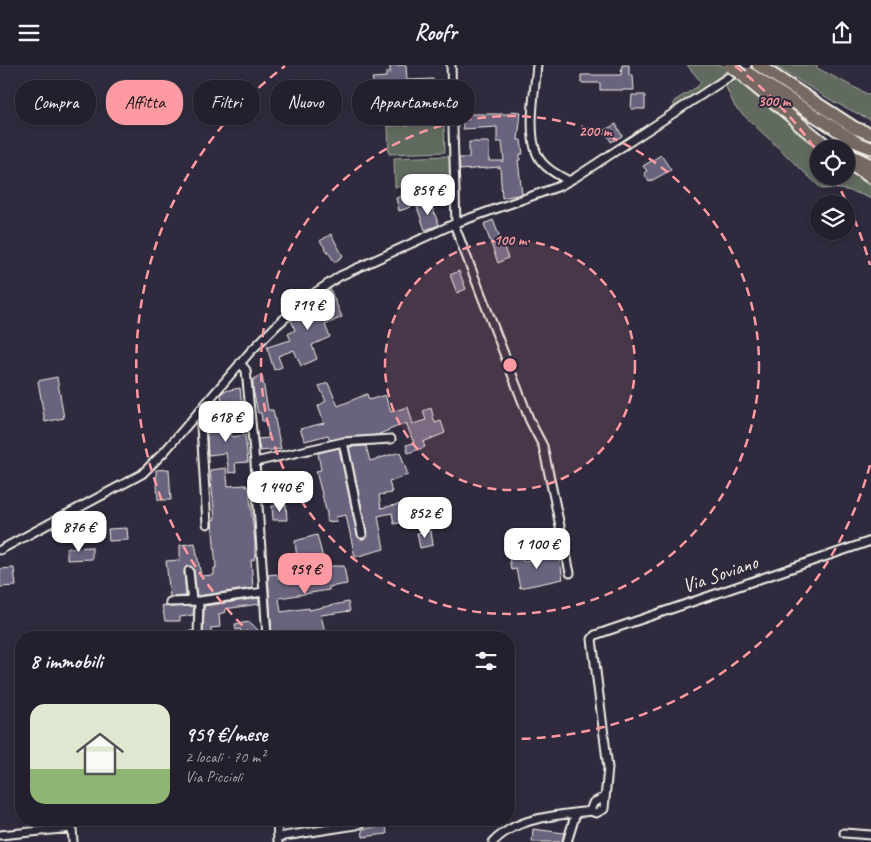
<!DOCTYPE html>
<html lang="it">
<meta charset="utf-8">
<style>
:root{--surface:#23202e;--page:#2b2836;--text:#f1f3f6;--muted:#a3a3aa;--line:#403e4a;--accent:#ff9aa2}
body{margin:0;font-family:Caveat,sans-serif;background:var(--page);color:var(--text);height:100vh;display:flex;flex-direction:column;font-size:19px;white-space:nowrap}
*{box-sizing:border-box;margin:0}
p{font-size:16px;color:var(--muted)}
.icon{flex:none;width:28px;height:28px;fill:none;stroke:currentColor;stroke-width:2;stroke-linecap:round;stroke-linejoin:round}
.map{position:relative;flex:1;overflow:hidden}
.details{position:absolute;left:15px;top:566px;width:500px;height:195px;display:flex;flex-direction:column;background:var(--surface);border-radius:20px;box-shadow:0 2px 8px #0003,0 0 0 1px var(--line)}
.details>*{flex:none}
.hud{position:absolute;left:15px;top:15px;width:500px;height:45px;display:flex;gap:10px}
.controls{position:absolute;left:810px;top:75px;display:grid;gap:10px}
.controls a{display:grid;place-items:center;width:45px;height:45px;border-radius:50%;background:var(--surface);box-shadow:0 2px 8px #0003,0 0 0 1px var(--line);font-size:25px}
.price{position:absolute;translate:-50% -42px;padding:0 11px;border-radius:10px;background:#fff;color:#222;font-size:16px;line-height:32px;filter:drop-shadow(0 1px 2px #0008)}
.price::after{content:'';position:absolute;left:50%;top:30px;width:15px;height:11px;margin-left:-8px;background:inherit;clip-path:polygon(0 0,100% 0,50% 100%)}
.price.active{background:var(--accent);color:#111}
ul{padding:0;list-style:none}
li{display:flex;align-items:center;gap:15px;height:125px;padding:0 15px}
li+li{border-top:1px solid var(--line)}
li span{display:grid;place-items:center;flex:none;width:140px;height:100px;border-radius:15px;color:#555}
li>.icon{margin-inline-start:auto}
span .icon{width:60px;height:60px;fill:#fffc;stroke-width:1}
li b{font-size:21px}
h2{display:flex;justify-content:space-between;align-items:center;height:60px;padding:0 15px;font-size:21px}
.tag{padding:0 18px;border-radius:20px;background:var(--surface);box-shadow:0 2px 8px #0003,0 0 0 1px var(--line);font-size:18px;line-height:45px}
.tag.active{background:var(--accent);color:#111}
header{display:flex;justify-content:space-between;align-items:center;height:65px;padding:0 15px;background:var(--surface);font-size:22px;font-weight:600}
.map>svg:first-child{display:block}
</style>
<header><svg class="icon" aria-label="menu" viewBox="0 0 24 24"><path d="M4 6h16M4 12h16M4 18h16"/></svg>Roofr<svg class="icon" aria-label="share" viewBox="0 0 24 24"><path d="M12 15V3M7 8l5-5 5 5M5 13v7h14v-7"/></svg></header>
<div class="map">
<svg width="871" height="777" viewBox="0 0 871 777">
<rect width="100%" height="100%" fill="#2f2a3d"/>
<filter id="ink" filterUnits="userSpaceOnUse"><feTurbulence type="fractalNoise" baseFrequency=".02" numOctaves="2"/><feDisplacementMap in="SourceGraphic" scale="10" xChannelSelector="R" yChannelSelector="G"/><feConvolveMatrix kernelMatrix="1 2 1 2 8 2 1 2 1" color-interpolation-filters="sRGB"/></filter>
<g filter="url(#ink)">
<path fill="#606a5e" stroke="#aaaea3" d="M687,0H722L728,5L674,45V36L697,22L701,17Z
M773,0H817V3L871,31V55L836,38Z
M736,12L823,84H819V111H846V101L871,116V134C855,126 840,122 822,124L735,42L725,20Z
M444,59L445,87L389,89L388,61Z
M450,91L451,119L395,122L394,93Z"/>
<path fill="#6a647e" stroke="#f4f1e8" d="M390,0H406L407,15L433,14L434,28H398L401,55H394V60H383L382,49L372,13L386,12V8H390Z
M622,0H629V10H633L634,25H600V18H581V10H621Z
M632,30H645V44H631Z
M511,46L521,47L518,75H521L523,89H520V95H518L522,129L502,133L500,102L460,105L459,93H469V77H489V96H504L502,77H497V62L463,64L462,49H511Z
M616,59L622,71L611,77L605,65Z
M661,90L671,105L649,117L644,108L647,106L643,101Z
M407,130L411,142L399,146L396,133Z
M430,137L439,160L425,165L417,142Z
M493,155L508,193L498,198L484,159Z
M331,169L343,191L335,197L320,176Z
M459,206L466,224L457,228L450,210Z
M330,224L342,252L325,260L330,272L312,280L317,294L301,301L294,285L278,291L282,302L274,305L267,282L291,275L288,269L295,265L291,255L308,245L306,242Z
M258,311H262L268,345H273L281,384L260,386L258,374L269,373L266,356H262L261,348H258L253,324V315Z
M57,312L64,353L45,357L38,316Z
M328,318L338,341L367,329L369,335L385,330L391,347L408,342L413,359L426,355L423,346L431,343L435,358L441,356L445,368L423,377L425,382L408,388L406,380L414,378L406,358L377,370L330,375L328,370L305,376L300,364L324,358L318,341L326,336L319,321Z
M240,323L242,343L223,346L221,329L224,326Z
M206,354L230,356L232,372L245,370L248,397L235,398L236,407L229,408L226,388L208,390Z
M366,381L370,396L400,387L408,410L389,416L392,428L379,430L381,443L405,438L409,456L394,459L392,448L378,451L384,484L355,492L346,450L336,452L337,456L327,457V449L316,406L321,405L318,388L339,383L357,470L363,474L367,468L349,382Z
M226,403L228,421L246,420L249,424L255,477V491L254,495H251L253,523L197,531L194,505L189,501L184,506L186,531L170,532L166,496L180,495V480L195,478L201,511L214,510V503H216L212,455L215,454L210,405Z
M169,404L171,435H158L156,405Z
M286,440L287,455H273L272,441Z
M127,463L128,475L109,476L108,464Z
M431,466L433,480L420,483L417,468Z
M317,470L325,501H344L347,519L329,522V525L279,533L281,547L309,543V545L348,537L350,546L321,550L326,572H272L268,510L277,509L278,513H288L318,510L314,491L297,494L295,476Z
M92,482V494L67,495V483Z
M521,490L523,496L559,490L563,514L520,523L516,504L511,505L509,492Z
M14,503L16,521L0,522V504Z
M259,533V539L225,544L226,547L219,549L220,562L211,563V572H203L204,541Z
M162,540L170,542L194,541L193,550L180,552V556H165Z
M250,557L259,566L256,572L251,568L242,570L240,564L236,565L235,559Z
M193,566V572H165V567Z
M379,757H386L387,769L363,772L362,764L379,762Z
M533,764L564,768L562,777H532Z"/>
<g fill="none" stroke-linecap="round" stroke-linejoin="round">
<defs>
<path id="minor" d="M451,0L456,158
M537,0C535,24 527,67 537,89C542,102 558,110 569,116
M454,159L530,356L543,381L570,508
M240,298L246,305L255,397L267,572
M200,345L207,459
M343,377L362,469
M255,397L343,377L391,374
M0,485L142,409L165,386L250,287L277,260L313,229L340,211L456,158L560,121L576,112L747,0
M189,506L192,536
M170,537L197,536
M198,572L199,536L264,527
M590,746L593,738L605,732
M277,755L278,777
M844,768L871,770
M0,770L72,763L73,777
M278,772L356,760L369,755
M493,777C518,751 557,751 590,746L596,748L604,744L608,703L592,574L595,570L871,476
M567,777L576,748"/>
<path id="trunk" d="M758,0L855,63L871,69
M748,8L856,77L871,83
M746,14L805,63
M846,88L871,100"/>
<path id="motorway" d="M799,59L830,84
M846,96L871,112"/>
</defs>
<use href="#minor" stroke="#f4f1e8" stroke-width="11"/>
<use href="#trunk" stroke="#f4f1e8" stroke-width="15"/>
<use href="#motorway" stroke="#f4f1e8" stroke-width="16"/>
<use href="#minor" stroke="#2f2a3d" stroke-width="7"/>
<use href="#trunk" stroke="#766964" stroke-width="11"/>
<use href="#motorway" stroke="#766964" stroke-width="12"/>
<defs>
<path id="trunk-bridge" d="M730,1L743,11"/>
</defs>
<use href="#trunk-bridge" stroke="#f4f1e8" stroke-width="15" stroke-linecap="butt"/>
<use href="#trunk-bridge" stroke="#766964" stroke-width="11"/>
</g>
</g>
<circle cx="510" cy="300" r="125" fill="#ff9aa2" fill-opacity=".12"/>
<g fill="none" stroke="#ff9aa2" stroke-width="2.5" stroke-dasharray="9 6">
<circle cx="510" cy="300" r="125"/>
<circle cx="510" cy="300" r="249"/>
<path d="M870 400A374 374 0 0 1 510 674M253 571A374 374 0 0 1 285 1M735 1A374 374 0 0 1 818 88M834 113A374 374 0 0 1 870 200"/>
</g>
<g text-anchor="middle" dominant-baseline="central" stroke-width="4" stroke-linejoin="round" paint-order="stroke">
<g font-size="20" fill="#f4f1e8" stroke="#2f2a3d">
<text transform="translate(720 509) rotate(-19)">Via Soviano</text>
</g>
</g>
<circle cx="510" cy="300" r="8" fill="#ff9aa2" stroke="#2f2a3d" stroke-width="2.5"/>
<g font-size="15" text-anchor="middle" font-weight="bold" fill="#ff9aa2" stroke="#2f2a3d" stroke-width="4" stroke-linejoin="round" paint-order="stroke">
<text x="774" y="41">300 m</text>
<text x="595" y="71">200 m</text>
<text x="510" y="180">100 m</text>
</g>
</svg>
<div class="controls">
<a><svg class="icon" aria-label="locate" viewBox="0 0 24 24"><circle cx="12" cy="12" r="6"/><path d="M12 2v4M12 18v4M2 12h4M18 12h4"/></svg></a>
<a><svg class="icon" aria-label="layers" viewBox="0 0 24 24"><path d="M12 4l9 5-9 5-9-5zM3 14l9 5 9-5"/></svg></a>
</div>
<b class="price" style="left:428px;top:151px">859 €</b>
<b class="price" style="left:308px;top:266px">719 €</b>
<b class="price" style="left:226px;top:378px">618 €</b>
<b class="price" style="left:280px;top:448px">1 440 €</b>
<b class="price" style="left:425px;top:474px">852 €</b>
<b class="price" style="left:79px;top:488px">876 €</b>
<b class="price" style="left:537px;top:505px">1 100 €</b>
<b class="price active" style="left:305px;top:530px">959 €</b>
<div class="hud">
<a class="tag">Compra</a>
<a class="tag active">Affitta</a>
<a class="tag">Filtri</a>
<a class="tag">Nuovo</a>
<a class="tag">Appartamento</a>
</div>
<section class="details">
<h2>8 immobili<svg class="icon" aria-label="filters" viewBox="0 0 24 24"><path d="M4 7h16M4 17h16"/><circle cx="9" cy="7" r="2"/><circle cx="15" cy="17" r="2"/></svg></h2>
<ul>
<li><span style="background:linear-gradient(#dfe7d0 65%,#8fb573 0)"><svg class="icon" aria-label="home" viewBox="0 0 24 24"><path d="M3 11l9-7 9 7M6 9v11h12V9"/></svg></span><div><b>959 €/mese</b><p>2 locali · 70 m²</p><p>Via Piccioli</p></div></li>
</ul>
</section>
</div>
